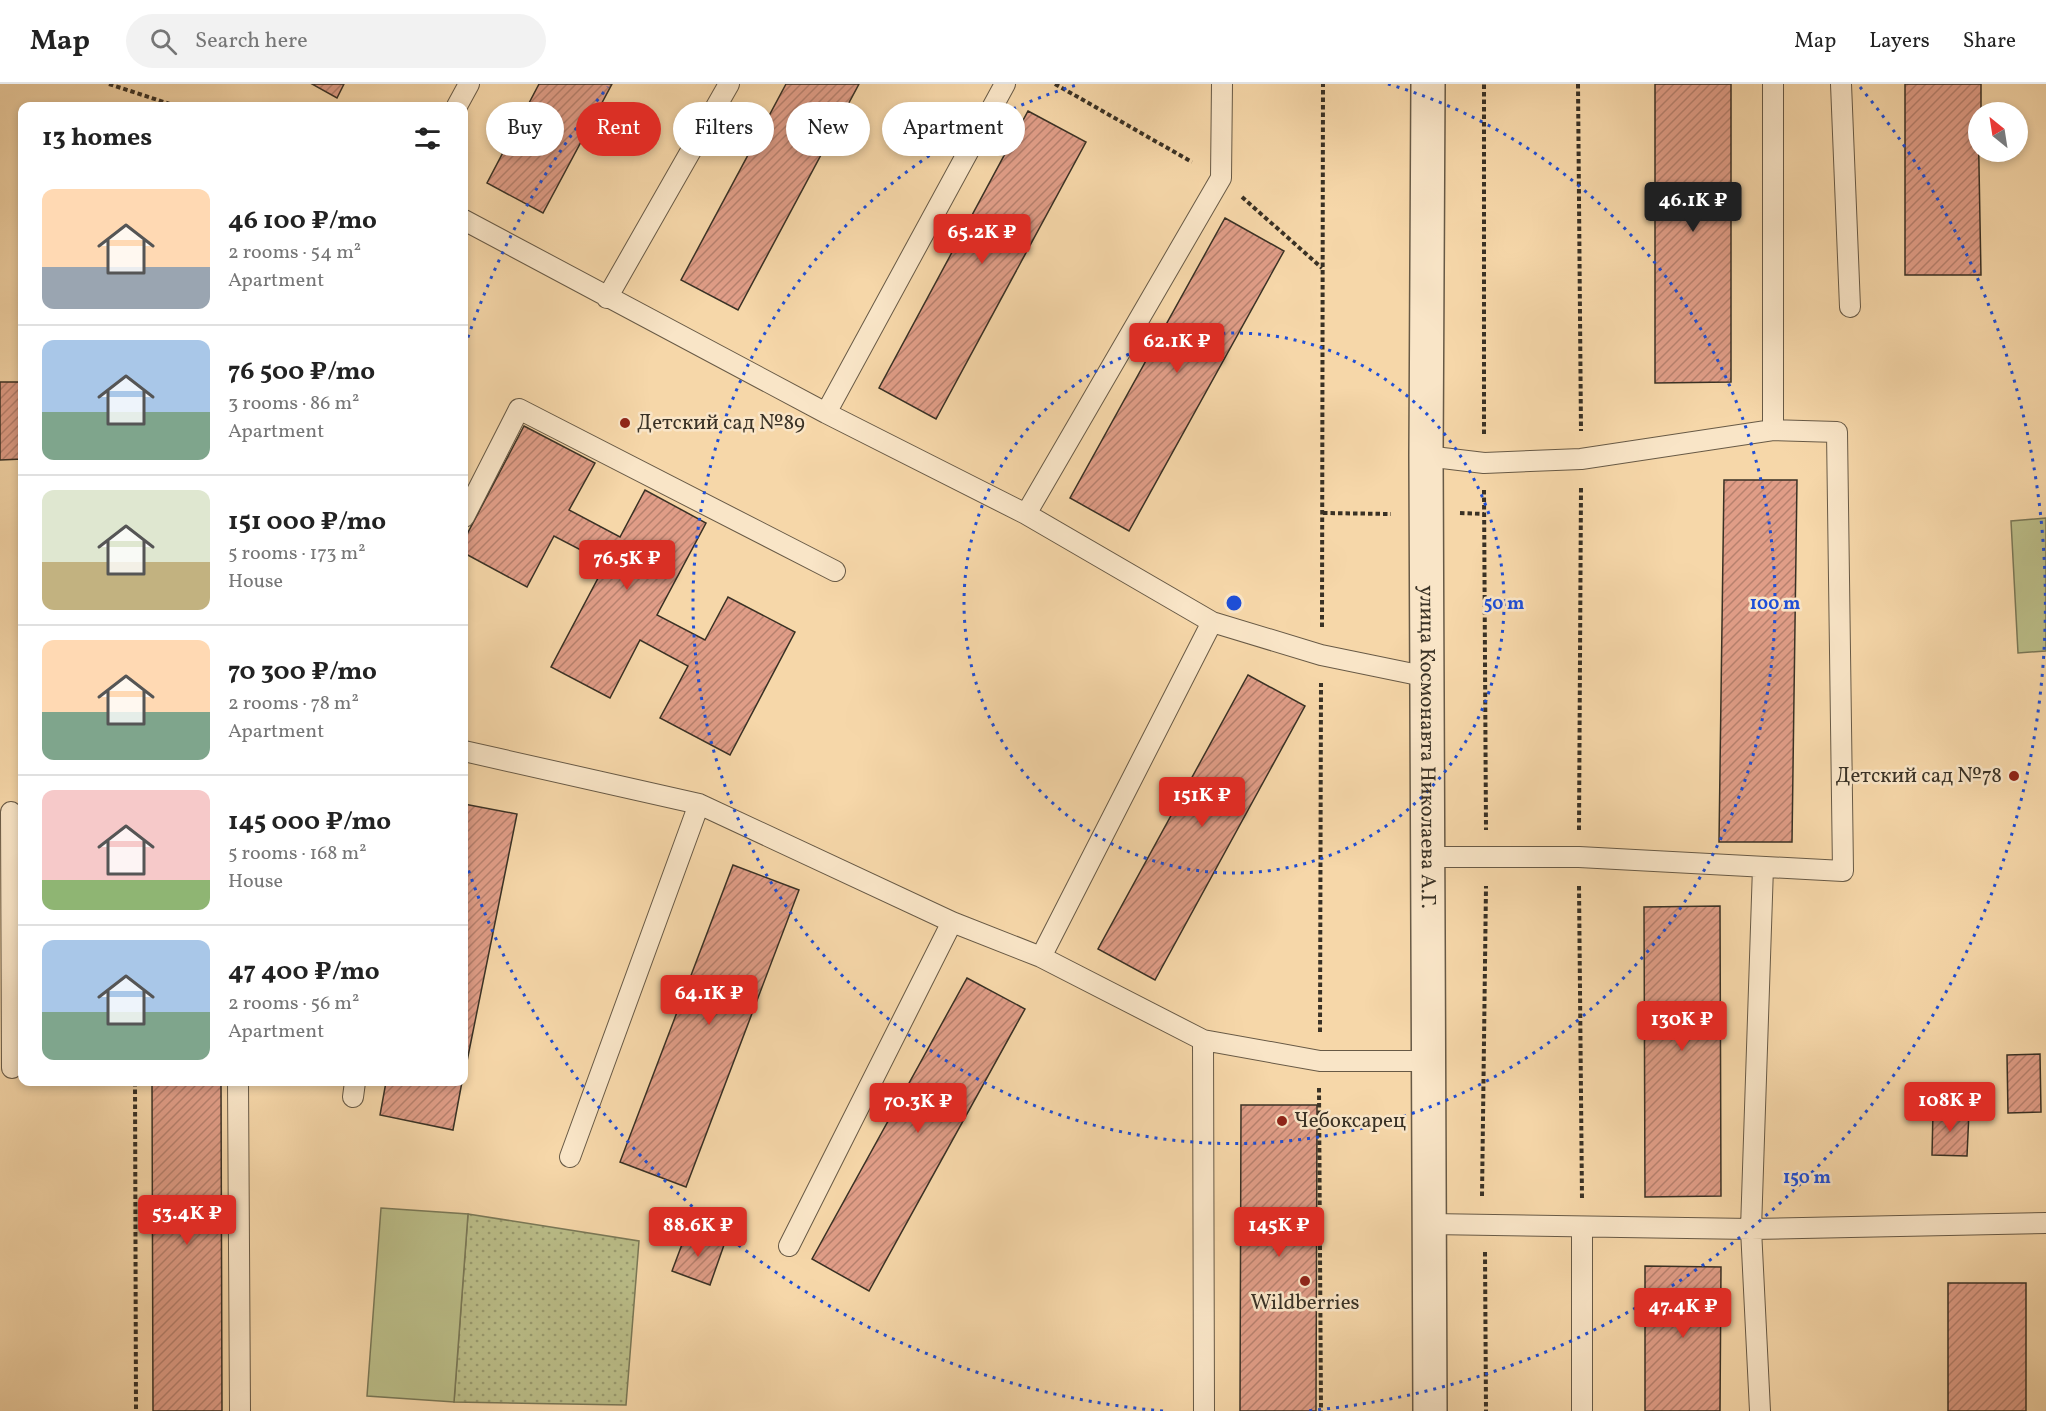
<!DOCTYPE html>
<meta charset="utf-8">
<style>
:root{--surface:#fff;--page:#f2f2f2;--text:#222;--muted:#767676;--line:#e0e0e0;--accent:#d93025}
body{margin:0;font-family:Vollkorn,serif;background:var(--page);color:var(--text);height:100vh;display:flex;flex-direction:column;font-size:22px;white-space:nowrap}
*{box-sizing:border-box;margin:0}
p{font-size:20px;color:var(--muted)}
.icon{flex:none;width:33px;height:33px;fill:none;stroke:currentColor;stroke-width:2;stroke-linecap:round;stroke-linejoin:round}
.map{position:relative;flex:1;overflow:hidden}
.panel{position:absolute;left:18px;top:18px;width:450px;height:984px;display:flex;flex-direction:column;background:var(--surface);border-radius:12px;box-shadow:0 3px 9px #0003}
.panel>*{flex:none}
.hud{position:absolute;left:486px;top:18px;width:570px;height:54px;display:flex;gap:12px}
.needle{width:39px;rotate:330deg}
.controls{position:absolute;left:1968px;top:18px;display:grid;gap:12px}
.controls a{display:grid;place-items:center;width:60px;height:60px;border-radius:50%;background:var(--surface);box-shadow:0 3px 9px #0003;font-size:30px}
.price{position:absolute;translate:-50% -51px;padding:0 14px;border-radius:6px;background:var(--accent);color:#fff;font-size:20px;line-height:39px;filter:drop-shadow(0 2px 3px #0008)}
.price::after{content:'';position:absolute;left:50%;top:36px;width:18px;height:14px;margin-left:-9px;background:inherit;clip-path:polygon(0 0,100% 0,50% 100%)}
.price.current{background:#222;color:#fff}
ul{padding:0;list-style:none}
li{display:flex;align-items:center;gap:18px;height:150px;padding:0 24px}
li+li{border-top:2px solid var(--line)}
li span{display:grid;place-items:center;flex:none;width:168px;height:120px;border-radius:12px;color:#555}
li>.icon{margin-inline-start:auto}
span .icon{width:72px;height:72px;fill:#fffc;stroke-width:1}
li b{font-size:26px}
h2{display:flex;justify-content:space-between;align-items:center;height:72px;padding:0 24px;font-size:26px}
.chip{padding:0 21px;border-radius:27px;background:var(--surface);box-shadow:0 3px 9px #0003;font-size:21px;line-height:54px}
.chip.current{background:var(--accent);color:#fff}
header{display:flex;align-items:center;gap:36px;box-sizing:border-box;height:84px;padding:0 30px;background:var(--surface);border-bottom:2px solid var(--line)}
header strong{font-size:28px}
nav{display:flex;gap:33px;margin-inline-start:auto;font-size:21px}
.search{width:420px;height:54px;background:var(--page);display:flex;align-items:center;gap:15px;box-sizing:border-box;padding:0 21px;border-radius:33px;color:var(--muted);font-size:22px}
.map>svg:first-child{display:block}
</style>
<header>
<strong>Map</strong>
<div class="search"><svg class="icon" aria-label="search" viewBox="0 0 24 24"><circle cx="10" cy="10" r="6"/><path d="M15 15l6 6"/></svg>Search here</div>
<nav><a>Map</a><a>Layers</a><a>Share</a></nav>
</header>
<div class="map">
<svg width="2046" height="1327" viewBox="0 0 2046 1327">
<defs>
<pattern id="grass-dots" width="8" height="8" patternUnits="userSpaceOnUse" patternTransform="scale(1.5)"><rect width="8" height="8" fill="#bbbe89"/><path d="M2 2h.1M6 6h.1" fill="none" stroke="#999b70" stroke-width="1.8" stroke-linecap="round"/></pattern>
<pattern id="building-hatch" width="6" height="6" patternUnits="userSpaceOnUse" patternTransform="scale(1.5)"><rect width="6" height="6" fill="#e09d87"/><path d="M-1 1l2-2M0 6l6-6M5 7l2-2" fill="none" stroke="#b7816e"/></pattern>
</defs>
<rect width="100%" height="100%" fill="#f6d7a9"/>
<filter id="stains"><feTurbulence type="fractalNoise" baseFrequency=".00333" numOctaves="4"/><feColorMatrix values="0 0 0 0 .2 0 0 0 0 .09 0 0 0 0 .02 0 0 0 .5 -.17"/></filter>
<radialGradient id="worn" r=".72"><stop offset=".6" stop-color="#630" stop-opacity="0"/><stop offset="1" stop-color="#630" stop-opacity=".3"/></radialGradient>
<path fill="url(#grass-dots)" stroke="#7a7857" stroke-width="1.5" d="M468,1130L639,1157L626,1321L454,1318Z"/>
<path fill="#bbbe89" stroke="#7a7857" stroke-width="1.5" d="M2046,434V567L2018,569L2011,437Z
M381,1124L468,1130L454,1318L367,1312Z"/>
<path fill="url(#building-hatch)" stroke="#393125" stroke-width="1.5" d="M312,0H344L337,14Z
M539,0H612L543,129L487,99Z
M786,0H859L738,226L681,196Z
M1655,0H1731V298L1655,299Z
M1905,0H1981V28H1978L1981,191H1905Z
M1028,27L1086,58L936,335L879,304Z
M1225,134L1284,167L1129,447L1070,414Z
M0,298H22V375L0,376Z
M524,342L595,379L569,426L620,453L645,406L706,439L657,531L705,556L728,513L795,548L730,671L660,634L688,582L640,556L610,614L551,583L606,479L554,452L527,503L464,469V456Z
M1724,396H1797L1792,758H1719Z
M1248,591L1305,622L1155,896L1098,865Z
M464,720L517,730L464,992Z
M733,781L799,806L686,1103L620,1078Z
M1720,822L1721,1112L1645,1113L1644,823Z
M967,894L1025,925L869,1207L812,1175Z
M2040,970L2041,1028L2008,1029L2007,971Z
M152,998H221L222,1327H153Z
M386,998H462L453,1046L380,1031Z
M1241,1021H1317L1316,1327H1240Z
M1933,1027L1969,1028L1967,1072L1932,1071Z
M687,1147L724,1161L710,1201L672,1187Z
M1645,1182L1721,1183L1720,1327H1645Z
M1948,1199H2026V1327H1948Z"/>
<g fill="none" stroke-linecap="round" stroke-linejoin="round">
<defs>
<path id="service" d="M1773,0V346
M1841,0L1850,223
M457,22L469,0
M464,136L826,329L1026,430L1212,538L1321,571L1428,593
M607,214L729,0
M826,329L1005,0
M1426,372L1484,379L1581,375L1773,346L1837,348L1843,787L1579,773H1429
M1026,430L1221,94L1222,0
M464,433L519,325L835,487
M464,667L699,720L952,838L1041,873L1203,956L1320,977H1429
M11,728L12,984
M1041,873L1212,538
M1203,956L1204,1327
M238,998L240,1327
M353,1013L355,998
M570,1073L699,720
M1430,1140L1751,1145L2046,1139
M789,1162L952,838
M1582,1327V1143
M1760,1327L1751,1145L1763,783"/>
<g id="tertiary">
<path id="s1" d="M1428,0L1426,372L1430,1327"/>
</g>
</defs>
<use href="#service" stroke="#685a46" stroke-width="22"/>
<use href="#tertiary" stroke="#685a46" stroke-width="36"/>
<path stroke="#393125" stroke-width="4" stroke-dasharray="4.5 3" stroke-linecap="butt" d="M109,0L176,22
M1055,0L1192,78
M1578,0L1581,347
M1242,113L1322,184
M1484,350V0
M1484,406L1486,746
M1323,429L1391,430
M1460,429L1484,430
M1322,543L1323,0
M1579,746L1581,403
M1579,802L1582,1115
M1320,948L1321,599
M135,998L136,1327
M1319,1004L1321,1327
M1482,1112L1486,802
M1485,1168L1486,1327"/>
<use href="#service" stroke="#f9e5c7" stroke-width="20"/>
<use href="#tertiary" stroke="#f9e5c7" stroke-width="33"/>
</g>
<g fill="none" stroke="#1d4ed8" stroke-width="3" stroke-dasharray="3 6">
<circle cx="1234" cy="519" r="270"/>
<path d="M1388 0A541 541 0 1 1 1080 0"/>
<path d="M1163 1327A811 811 0 0 1 465 776M465 262A811 811 0 0 1 608 3M1860 3A811 811 0 0 1 1305 1327"/>
</g>
<g fill="#8f2418" stroke="#f9e5c7" stroke-width="2">
<circle cx="625" cy="339" r="6"/>
<circle cx="2014" cy="692" r="6"/>
<circle cx="1282" cy="1037" r="6"/>
<circle cx="1305" cy="1197" r="6"/>
</g>
<g text-anchor="middle" dominant-baseline="central" stroke-width="5" stroke-linejoin="round" paint-order="stroke">
<g font-size="21" fill="#393125" stroke="#f9e5c7" text-anchor="start">
<text x="637" y="339">Детский сад №89</text>
<text x="2002" y="692" text-anchor="end">Детский сад №78</text>
<text x="1294" y="1037">Чебоксарец</text>
<text x="1305" y="1219" text-anchor="middle">Wildberries</text>
</g>
<g font-size="21" fill="#393125" stroke="#f9e5c7">
<text stroke="none"><textPath href="#s1" startOffset="663">улица Космонавта Николаева А.Г.</textPath></text>
</g>
</g>
<circle cx="1234" cy="519" r="9" fill="#1d4ed8" stroke="#f9e5c7" stroke-width="3"/>
<g font-size="18" text-anchor="middle" font-weight="bold" fill="#1d4ed8" stroke="#f9e5c7" stroke-width="5" stroke-linejoin="round" paint-order="stroke">
<text x="1504" y="525">50 m</text>
<text x="1775" y="525">100 m</text>
<text x="1807" y="1099">150 m</text>
</g>
<rect width="100%" height="100%" filter="url(#stains)"/>
<rect width="100%" height="100%" fill="url(#worn)"/>
</svg>
<div class="controls">
<a><svg class="needle" viewBox="-14 -14 28 28"><path d="M0-13l5 13h-10z" fill="#e53935"/><path d="M0 13l5-13h-10z" fill="#767676"/></svg></a>
</div>
<b class="price current" style="left:1693px;top:149px">46.1K ₽</b>
<b class="price" style="left:982px;top:181px">65.2K ₽</b>
<b class="price" style="left:1177px;top:290px">62.1K ₽</b>
<b class="price" style="left:627px;top:507px">76.5K ₽</b>
<b class="price" style="left:1202px;top:744px">151K ₽</b>
<b class="price" style="left:709px;top:942px">64.1K ₽</b>
<b class="price" style="left:1682px;top:968px">130K ₽</b>
<b class="price" style="left:1950px;top:1049px">108K ₽</b>
<b class="price" style="left:918px;top:1050px">70.3K ₽</b>
<b class="price" style="left:187px;top:1162px">53.4K ₽</b>
<b class="price" style="left:698px;top:1174px">88.6K ₽</b>
<b class="price" style="left:1279px;top:1174px">145K ₽</b>
<b class="price" style="left:1683px;top:1255px">47.4K ₽</b>
<div class="hud">
<a class="chip">Buy</a>
<a class="chip current">Rent</a>
<a class="chip">Filters</a>
<a class="chip">New</a>
<a class="chip">Apartment</a>
</div>
<section class="panel">
<h2>13 homes<svg class="icon" aria-label="filters" viewBox="0 0 24 24"><path d="M4 7h16M4 17h16"/><circle cx="9" cy="7" r="2"/><circle cx="15" cy="17" r="2"/></svg></h2>
<ul>
<li><span style="background:linear-gradient(#ffd9b3 65%,#9aa5b1 0)"><svg class="icon" aria-label="home" viewBox="0 0 24 24"><path d="M3 11l9-7 9 7M6 9v11h12V9"/></svg></span><div><b>46 100 ₽/mo</b><p>2 rooms · 54 m²</p><p>Apartment</p></div></li>
<li><span style="background:linear-gradient(#a9c7e8 60%,#7fa58c 0)"><svg class="icon" aria-label="home" viewBox="0 0 24 24"><path d="M3 11l9-7 9 7M6 9v11h12V9"/></svg></span><div><b>76 500 ₽/mo</b><p>3 rooms · 86 m²</p><p>Apartment</p></div></li>
<li><span style="background:linear-gradient(#dfe7d0 60%,#c2b280 0)"><svg class="icon" aria-label="home" viewBox="0 0 24 24"><path d="M3 11l9-7 9 7M6 9v11h12V9"/></svg></span><div><b>151 000 ₽/mo</b><p>5 rooms · 173 m²</p><p>House</p></div></li>
<li><span style="background:linear-gradient(#ffd9b3 60%,#7fa58c 0)"><svg class="icon" aria-label="home" viewBox="0 0 24 24"><path d="M3 11l9-7 9 7M6 9v11h12V9"/></svg></span><div><b>70 300 ₽/mo</b><p>2 rooms · 78 m²</p><p>Apartment</p></div></li>
<li><span style="background:linear-gradient(#f6c9c9 75%,#8fb573 0)"><svg class="icon" aria-label="home" viewBox="0 0 24 24"><path d="M3 11l9-7 9 7M6 9v11h12V9"/></svg></span><div><b>145 000 ₽/mo</b><p>5 rooms · 168 m²</p><p>House</p></div></li>
<li><span style="background:linear-gradient(#a9c7e8 60%,#7fa58c 0)"><svg class="icon" aria-label="home" viewBox="0 0 24 24"><path d="M3 11l9-7 9 7M6 9v11h12V9"/></svg></span><div><b>47 400 ₽/mo</b><p>2 rooms · 56 m²</p><p>Apartment</p></div></li>
</ul>
</section>
</div>
